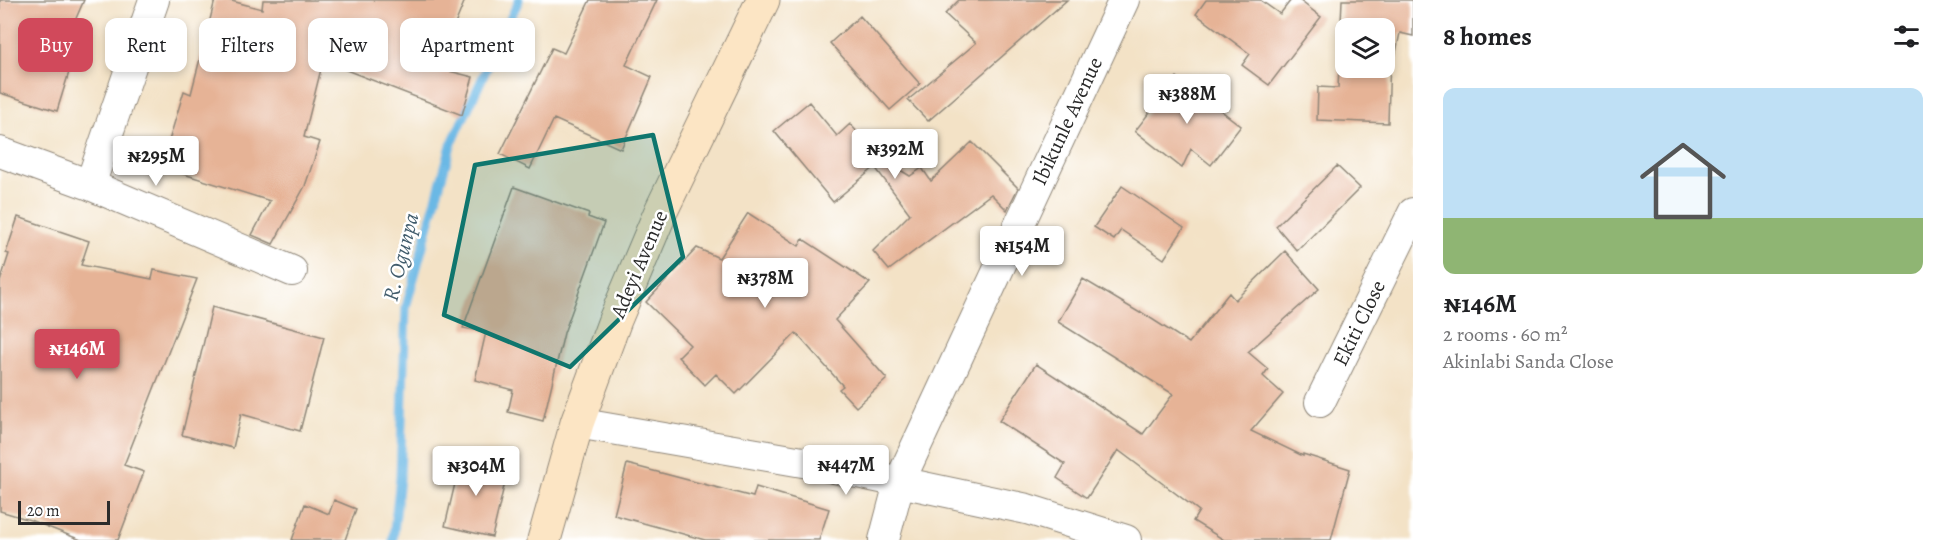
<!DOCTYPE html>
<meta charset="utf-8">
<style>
:root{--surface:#fff;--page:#f2f2f2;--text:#202124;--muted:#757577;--accent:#d1495b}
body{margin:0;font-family:Alegreya,serif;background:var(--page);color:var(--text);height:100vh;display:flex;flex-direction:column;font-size:22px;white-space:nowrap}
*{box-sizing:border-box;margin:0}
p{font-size:20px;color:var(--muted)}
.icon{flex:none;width:33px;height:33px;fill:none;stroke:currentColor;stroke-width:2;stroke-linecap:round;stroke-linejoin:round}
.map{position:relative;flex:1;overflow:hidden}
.side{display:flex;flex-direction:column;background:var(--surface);width:540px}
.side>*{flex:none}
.guide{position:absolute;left:18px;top:18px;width:570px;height:54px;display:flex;gap:12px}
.buttons{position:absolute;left:1335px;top:18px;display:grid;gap:12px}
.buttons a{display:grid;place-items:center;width:60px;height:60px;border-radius:12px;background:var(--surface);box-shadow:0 3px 9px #0003;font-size:30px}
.scale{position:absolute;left:18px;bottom:15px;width:92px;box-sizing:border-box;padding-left:6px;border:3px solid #2b2b2b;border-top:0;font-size:16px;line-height:21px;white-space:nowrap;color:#2b2b2b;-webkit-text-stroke:4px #fff;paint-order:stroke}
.price{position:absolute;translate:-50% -51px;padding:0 14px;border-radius:6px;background:#fff;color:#222;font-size:20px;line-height:39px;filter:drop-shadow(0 2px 3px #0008)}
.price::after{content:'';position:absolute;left:50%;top:36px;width:18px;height:14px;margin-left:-9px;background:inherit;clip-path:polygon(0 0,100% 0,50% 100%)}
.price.selected{background:var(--accent);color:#fff}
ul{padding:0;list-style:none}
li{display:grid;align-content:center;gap:12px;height:318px;padding:0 30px}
li span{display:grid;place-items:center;height:186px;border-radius:12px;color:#555}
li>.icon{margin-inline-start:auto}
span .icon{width:108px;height:108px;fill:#fffc;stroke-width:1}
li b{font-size:26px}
h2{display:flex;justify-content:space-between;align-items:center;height:72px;padding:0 30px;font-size:26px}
.tag{padding:0 21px;border-radius:12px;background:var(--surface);box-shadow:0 3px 9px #0003;font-size:21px;line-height:54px}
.tag.selected{background:var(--accent);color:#fff}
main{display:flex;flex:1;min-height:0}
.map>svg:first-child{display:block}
</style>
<main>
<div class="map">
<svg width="1413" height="540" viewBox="0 0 1413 540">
<rect width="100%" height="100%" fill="#fff"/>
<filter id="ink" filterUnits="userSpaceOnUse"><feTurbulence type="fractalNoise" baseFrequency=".0167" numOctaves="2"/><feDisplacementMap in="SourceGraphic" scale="12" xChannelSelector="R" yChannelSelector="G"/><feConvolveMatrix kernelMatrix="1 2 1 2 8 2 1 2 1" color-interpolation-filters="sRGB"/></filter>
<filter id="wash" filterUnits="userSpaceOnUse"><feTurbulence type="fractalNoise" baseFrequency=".008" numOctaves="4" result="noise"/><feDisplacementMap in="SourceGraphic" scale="24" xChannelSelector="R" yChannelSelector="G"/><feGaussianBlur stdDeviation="1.35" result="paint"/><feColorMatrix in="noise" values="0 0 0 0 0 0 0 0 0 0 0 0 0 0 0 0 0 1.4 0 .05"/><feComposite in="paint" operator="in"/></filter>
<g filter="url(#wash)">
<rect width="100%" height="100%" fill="#f3e2c6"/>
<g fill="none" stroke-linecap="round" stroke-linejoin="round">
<path stroke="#6bb8e5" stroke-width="9" d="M393,540L400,478L406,307L451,145L519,0"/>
</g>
<g id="blocks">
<path fill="#e6b396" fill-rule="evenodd" d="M0,0H84L67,39L78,43L57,111L0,93Z
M215,0H228L262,9L263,0H465L437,68L473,77L462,115L323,61L304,137L320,142L305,186L273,244L252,235L270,201L161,167L184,91L191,94Z
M590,0H657L626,65L652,77L621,149L554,119L530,169L500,154L552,48L564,53Z
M959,0H1067L928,121L908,100L976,43L945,14Z
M1206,0H1260L1280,14L1291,0H1299L1321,17L1269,85L1242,65L1250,54L1196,14Z
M1342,0H1413V36L1400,33L1395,57L1390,56L1388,123L1317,120L1318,87L1338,88ZM1346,28H1384V68H1346Z
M860,16L920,84L890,110L830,43Z
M1177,77L1241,126L1211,165L1191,149L1182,168L1135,131Z
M809,102L837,136L850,124L882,159L910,176L922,168L931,181L972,142L1018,188L1007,210L991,194L889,270L873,251L910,214L875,167L833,202L774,131Z
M1337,166L1360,188L1297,251L1276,226Z
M1122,186L1184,228L1164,259L1121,230L1114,240L1094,227Z
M514,187L589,214L588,217L604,223L564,333L543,421L508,412L513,390L475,380L486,332L463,328Z
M748,213L799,246L803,239L870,283L835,320L887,379L856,407L839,389L843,386L796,333L736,394L716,374L705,385L678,357L690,345L646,302L697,248L719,258Z
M18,217L89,241L81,265L152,279L154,270L197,279L124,465L144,472L118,540H81L30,520L0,511V282L9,254L6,253Z
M1285,251L1319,289L1248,352L1268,369L1263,376L1283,394L1251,431L1303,456V454L1350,469L1331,540H1224L1193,521L1199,511L1118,450L1087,498L1057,478L1065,464L999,421L1036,364L1143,434L1173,394L1058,322L1083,279L1140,313L1141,312L1189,343L1229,293L1235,300Z
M212,307L324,337L300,431L241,414L233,448L182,435Z
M461,458L508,469L492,537L445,526Z
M627,464L753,497L756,487L829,509L819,540H705L614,515Z
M334,500L356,509L345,540H292L305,504L329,514Z"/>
</g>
</g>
<g filter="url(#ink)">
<use href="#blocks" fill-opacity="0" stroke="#8f8678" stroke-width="1.5"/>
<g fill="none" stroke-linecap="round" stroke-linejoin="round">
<defs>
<path id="street" d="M0,152L90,185L292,271
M90,185L154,0
M1320,402L1413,213
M577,423L820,465L1027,509L1126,540
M884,540L899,483L1124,0"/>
<path id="secondary" d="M544,540L577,423L615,320L661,211L763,0"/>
</defs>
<use href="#street" stroke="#8f8678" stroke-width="32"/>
<use href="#secondary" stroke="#8f8678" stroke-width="35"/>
<use href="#street" stroke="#fff" stroke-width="30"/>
<use href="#secondary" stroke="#fce5c4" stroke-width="33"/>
</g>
</g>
<path fill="#0f766e" fill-opacity="0.2" stroke="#0f766e" stroke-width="4.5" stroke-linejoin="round" d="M653,135L683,257L570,367L444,315L475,165Z"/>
<g text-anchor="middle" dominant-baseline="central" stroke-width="5" stroke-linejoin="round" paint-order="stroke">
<g font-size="21" fill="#2b2b2b" stroke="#fff">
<text transform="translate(1067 121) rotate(-65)">Ibikunle Avenue</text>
<text transform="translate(639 264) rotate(-67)">Adeyi Avenue</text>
<text transform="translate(1359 323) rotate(-64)">Ekiti Close</text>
</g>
<g font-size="22" font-style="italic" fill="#415c6c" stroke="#fff">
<text transform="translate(401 257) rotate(-76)">R. Ogunpa</text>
</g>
</g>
</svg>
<div class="buttons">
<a><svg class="icon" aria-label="layers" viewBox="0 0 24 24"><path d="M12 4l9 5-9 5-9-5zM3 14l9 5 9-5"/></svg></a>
</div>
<div class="scale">20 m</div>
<b class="price" style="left:1187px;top:125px">₦388M</b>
<b class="price" style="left:895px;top:180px">₦392M</b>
<b class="price" style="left:156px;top:187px">₦295M</b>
<b class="price" style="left:1022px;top:277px">₦154M</b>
<b class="price" style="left:765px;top:309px">₦378M</b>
<b class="price selected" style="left:77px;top:380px">₦146M</b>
<b class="price" style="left:846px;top:496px">₦447M</b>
<b class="price" style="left:476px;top:497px">₦304M</b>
<div class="guide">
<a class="tag selected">Buy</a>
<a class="tag">Rent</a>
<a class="tag">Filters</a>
<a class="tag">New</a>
<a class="tag">Apartment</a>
</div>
</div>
<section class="side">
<h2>8 homes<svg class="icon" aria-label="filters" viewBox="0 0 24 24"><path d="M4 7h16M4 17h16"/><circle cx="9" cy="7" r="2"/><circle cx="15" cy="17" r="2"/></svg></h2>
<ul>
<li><span style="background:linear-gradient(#bfe0f5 70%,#8fb573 0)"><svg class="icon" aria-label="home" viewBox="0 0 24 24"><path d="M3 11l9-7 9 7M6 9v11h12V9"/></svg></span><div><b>₦146M</b><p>2 rooms · 60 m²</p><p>Akinlabi Sanda Close</p></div></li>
</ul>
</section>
</main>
